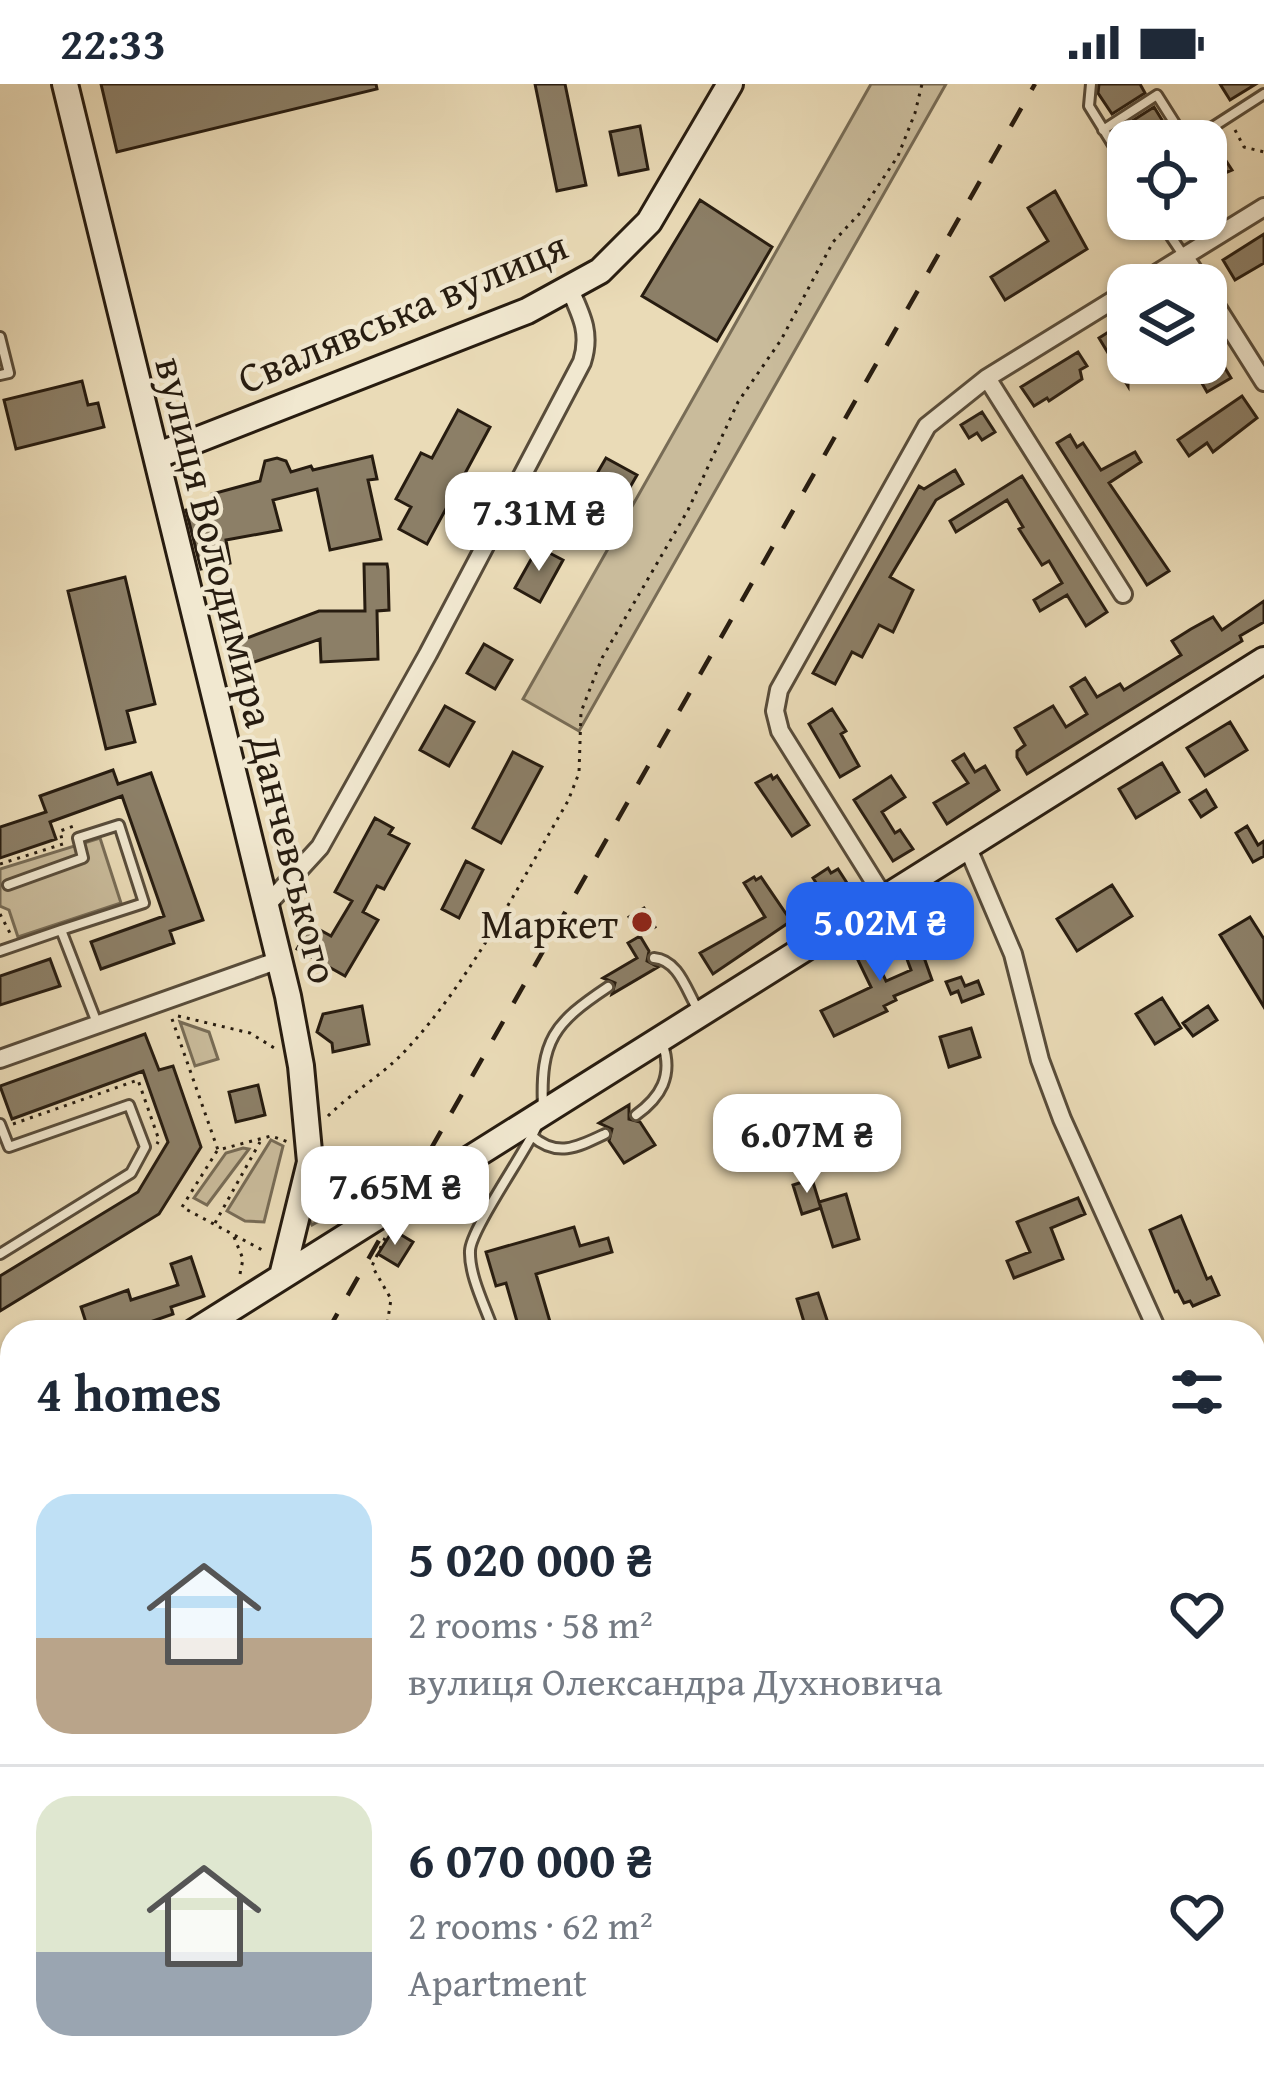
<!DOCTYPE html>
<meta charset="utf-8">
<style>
:root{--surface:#fff;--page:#f6f6f7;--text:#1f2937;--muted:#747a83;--line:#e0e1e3;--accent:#2563eb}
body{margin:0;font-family:"Gentium Book Plus",serif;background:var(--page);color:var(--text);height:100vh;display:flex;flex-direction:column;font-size:45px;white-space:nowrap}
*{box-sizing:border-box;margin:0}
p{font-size:39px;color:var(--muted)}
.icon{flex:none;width:66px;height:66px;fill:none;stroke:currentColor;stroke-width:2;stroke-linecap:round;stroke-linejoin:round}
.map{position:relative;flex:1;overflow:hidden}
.panel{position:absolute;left:0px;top:1236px;width:1266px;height:771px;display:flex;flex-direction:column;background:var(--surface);border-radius:36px 36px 0 0;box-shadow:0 3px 9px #0004}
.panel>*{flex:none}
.buttons{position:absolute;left:1107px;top:36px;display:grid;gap:24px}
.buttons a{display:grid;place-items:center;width:120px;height:120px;border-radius:24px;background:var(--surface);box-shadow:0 3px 9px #0004;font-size:60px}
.price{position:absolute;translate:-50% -102px;padding:0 27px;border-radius:24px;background:#fff;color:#222;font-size:39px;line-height:78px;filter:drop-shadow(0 3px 6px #0008)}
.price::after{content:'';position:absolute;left:50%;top:72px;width:36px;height:27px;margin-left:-18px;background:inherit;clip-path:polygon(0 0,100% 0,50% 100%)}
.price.on{background:var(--accent);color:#fff}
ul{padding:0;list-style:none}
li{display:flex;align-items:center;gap:36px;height:300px;padding:0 36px}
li+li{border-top:3px solid var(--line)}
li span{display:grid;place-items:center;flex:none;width:336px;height:240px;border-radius:36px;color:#555}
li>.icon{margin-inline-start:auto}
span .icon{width:144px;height:144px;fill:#fffc;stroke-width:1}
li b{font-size:51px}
h2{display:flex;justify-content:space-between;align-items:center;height:144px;padding:0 36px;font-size:51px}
.status{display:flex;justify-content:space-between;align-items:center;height:84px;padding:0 60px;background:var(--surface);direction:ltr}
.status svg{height:33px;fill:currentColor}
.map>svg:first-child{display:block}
</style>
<div class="status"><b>22:33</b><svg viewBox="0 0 49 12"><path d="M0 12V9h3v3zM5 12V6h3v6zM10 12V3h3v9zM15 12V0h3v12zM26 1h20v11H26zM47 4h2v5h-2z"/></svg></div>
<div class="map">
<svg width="1264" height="2006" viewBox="0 0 1264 2006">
<rect width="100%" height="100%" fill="#eadbb7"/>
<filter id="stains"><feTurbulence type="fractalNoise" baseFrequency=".00167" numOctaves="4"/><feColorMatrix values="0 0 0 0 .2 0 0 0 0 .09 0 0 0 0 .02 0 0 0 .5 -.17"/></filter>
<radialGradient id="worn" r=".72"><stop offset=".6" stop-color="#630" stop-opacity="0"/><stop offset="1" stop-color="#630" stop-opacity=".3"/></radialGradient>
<path fill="#c9bb9b" stroke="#786c56" stroke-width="3" d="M871,0H946L579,647L523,615Z
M100,754L121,819L18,853L9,826L0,822V785Z
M180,938L209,948L218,975L195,982Z
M271,1056L283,1062L264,1138L245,1137L227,1127Z
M243,1064L249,1065L207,1121L194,1114L226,1069Z
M319,1076L361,1113L312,1141L309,1136Z
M1264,1469V1521L1254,1524V1470Z
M12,1655V1738L0,1759V1660Z"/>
<path fill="#8c7f67" stroke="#271c10" stroke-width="3" d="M101,0H376L377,5L117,68Z
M535,0H565L586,101L557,107Z
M1099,0H1140L1145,9L1112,30L1098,9Z
M1220,0H1256L1230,16Z
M1154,23L1175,57H1129L1121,44Z
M640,42L648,85L619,91L610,48Z
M1206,57L1214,69L1219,66L1232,86L1206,97Z
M1055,107L1087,165L1005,216L991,193L1048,157L1028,124Z
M700,116L772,163L717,257L642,212Z
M1264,150V179L1235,196L1223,176Z
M1118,242L1128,258V302L1099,254Z
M1078,268L1087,282L1080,286L1082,295L1049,317L1047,314L1034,322L1021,303Z
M1219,274L1231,294L1207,308L1195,287Z
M82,297L88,321L98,319L104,343L16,365L4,316Z
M1242,312L1257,334L1213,368L1207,359L1189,372L1178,356Z
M458,326L490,343L427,460L399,445L411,423L396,415L421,369L432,374Z
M982,328L995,348L982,356L977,349L969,354L961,341Z
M1070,351L1077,363L1083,359L1101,386L1135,368L1141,378L1109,399L1169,487L1147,501L1057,359Z
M372,372L377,395L368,396L381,455L330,466L317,405L273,416L281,446L226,456L230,479L201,485L186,426L215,419L212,410L260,397L265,377L277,374L286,377L291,388L311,382L313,386Z
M606,374L637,391L595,464L539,431L559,397L584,412Z
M955,386L963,400L936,416L890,493L913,506L893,548L879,541L862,573L852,568L835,600L813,589L919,402L924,405Z
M1022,392L1107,528L1086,542L1067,511L1040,527L1034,516L1062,499L1049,477L1042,481L1019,445L1023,443L1007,416L956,448L950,437Z
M538,463L563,476L540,518L515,504Z
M364,480H387L388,486L389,526L377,527L378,575L321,578L320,555L246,581L234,559L319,527H365Z
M125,493L155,620L127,627L135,658L106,665L68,507Z
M1264,517V538L1240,552L1242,557L1027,690L1017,673V667L1025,661L1015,644L1053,622L1066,643L1087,630L1071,603L1085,594L1097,613L1120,600L1124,606L1181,571L1172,557L1191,545L1213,533L1222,546Z
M484,560L512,576L495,605L467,589Z
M445,622L474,638L449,682L420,666Z
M832,625L846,647L841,650L859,682L840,693L809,640Z
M1230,638L1247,666L1205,692L1187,664Z
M513,668L542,683L501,759L473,744Z
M964,670L975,688L985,682L999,706L947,740L934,719L968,699L953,677Z
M1162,679L1179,708L1136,734L1119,705Z
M113,686L118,700L151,689L203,836L170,847L174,859L101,885L91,858L164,832L122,712L50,738L56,755L0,774V743L46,728L40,712Z
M771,691L773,695L777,692L809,741L792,752L756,699Z
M891,692L905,713L882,728L895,749L900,746L913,765L893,777L854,716Z
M1206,706L1216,723L1201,733L1190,716Z
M375,734L393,744L389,750L409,760L384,805L377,802L363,828L378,836L345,892L297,865L311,841L331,852L352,817L335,808Z
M1247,742L1258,761L1264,757V772L1253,778L1236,749Z
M466,777L483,786L459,834L442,825Z
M828,784L831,789L838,785L849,802L827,816L813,794Z
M754,793L756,796L761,793L791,837L713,890L700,869L765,833L744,799Z
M1112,801L1132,832L1077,867L1057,835Z
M644,824L655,843L640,852L629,833Z
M1250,833L1264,855V923L1220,851Z
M910,834L932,896L894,912L896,916L884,922L887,927L834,952L821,927L871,903L855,870L870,863L886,897L911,886L894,840Z
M640,852L649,867L647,877L658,883L612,910L615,899L603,894L637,874L628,859Z
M50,875L60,902L0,921V892Z
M961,893L965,902L978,897L983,910L962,918L958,907L951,910L946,898Z
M1162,914L1181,944L1155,960L1136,930Z
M362,922L369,960L333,968L332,959L317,948L323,930Z
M1208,922L1217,936L1193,952L1183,939Z
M971,944L980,973L949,983L940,953Z
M145,950L159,986L173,982L201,1063L159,1130L0,1227V1192L138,1108L168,1058L143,987L12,1035L0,1002Z
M258,1001L265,1031L236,1038L229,1008Z
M629,1021V1035L640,1038L655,1061L624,1079L609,1057L612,1045L599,1039Z
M812,1095L821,1124L802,1130L793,1101Z
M846,1110L859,1155L833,1163L819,1118Z
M1078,1114L1085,1130L1051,1144L1063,1175L1014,1194L1007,1177L1030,1168L1017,1138Z
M1181,1132L1207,1195L1211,1193L1219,1211L1193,1222L1190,1217L1184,1219L1178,1207L1175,1208L1150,1146Z
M574,1143L580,1162L608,1154L612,1168L536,1190L553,1248H520L506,1199L496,1202L486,1168Z
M393,1146L413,1158L398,1182L378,1170Z
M191,1173L204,1212L171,1223L173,1230L147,1239L150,1244L143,1248H121L119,1241L89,1248L81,1223L128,1206L131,1216L178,1201L171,1180Z
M818,1209L831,1248H807L797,1215Z"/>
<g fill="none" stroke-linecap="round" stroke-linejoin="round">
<defs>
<path id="lane" d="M1091,0L1089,22L1128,85
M1103,46L1157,11L1186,57
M1191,57L1264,10
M1159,135L1184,172
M0,253L9,289L0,291
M8,801L83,774L78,754L119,741L144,819L61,846
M0,867L61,846L97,939
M654,874C678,876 686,905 697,924
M543,1024C540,956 554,939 608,903
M636,1031C661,1013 673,992 663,961
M0,1040L9,1063L129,1021L145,1063L131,1089L0,1170
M532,1052C557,1074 578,1063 605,1050
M494,1248C486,1224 469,1192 470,1167C470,1147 524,1070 536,1044"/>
<path id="street" d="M1184,172L1203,201
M1138,201L1264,123
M1206,206L1264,298
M987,294L1123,510
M967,762L1013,870L1040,976L1062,1035L1158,1248
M885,815L780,647L775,627L779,606L927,342L987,294L1128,207
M265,823L320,763L428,570L582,278C591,250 582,232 570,206
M0,975L279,876
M1254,1306L1264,1301
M1254,1419L1264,1435
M1254,1548L1264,1535
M1257,1675L1264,1683
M1254,1957L1264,1947
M699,1995L710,2006
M984,1995L994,2006
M1203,2006L1214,1995"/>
<path id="secondary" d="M65,0L288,912L301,982L310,1078L282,1192
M156,372L527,227L600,187L649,138L730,0
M194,1248L1264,576
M0,1372L12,1364"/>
</defs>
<use href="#lane" stroke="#584c3a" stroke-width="14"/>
<use href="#street" stroke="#584c3a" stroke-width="22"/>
<use href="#secondary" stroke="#271c10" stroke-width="30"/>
<path stroke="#271c10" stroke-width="3" stroke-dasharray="3 6" stroke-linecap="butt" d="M1235,46L1244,63L1264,68
M1177,135L1186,149
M0,780L63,760L60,747L74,742
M0,830L10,849
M178,932L250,949L276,965
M172,935L218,1066L271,1052L288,1058
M328,1032C352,1008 383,991 406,966C469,899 521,797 568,717L579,689L581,628L602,574L688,426L738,318L781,256L833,158L860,129L898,72L915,29L922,0
M13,1040L138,996L159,1056L157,1060
M217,1067L182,1123L266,1168
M215,1139L260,1058
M234,1153L243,1175L239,1195
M385,1154L372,1182L391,1215L386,1248
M328,1995L330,2006
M165,2006L171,1995
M466,2006L478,1995"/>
<use href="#lane" stroke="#f1e8d0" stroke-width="8"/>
<use href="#street" stroke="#f1e8d0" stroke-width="16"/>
<use href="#secondary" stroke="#f1e8d0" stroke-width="24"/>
<path stroke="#271c10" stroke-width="4.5" stroke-dasharray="21 21" stroke-linecap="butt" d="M327,1248L1035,0
M0,1804L12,1783"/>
</g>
<circle fill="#8f2418" stroke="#f1e8d0" stroke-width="4.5" cx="642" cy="838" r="12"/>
<g text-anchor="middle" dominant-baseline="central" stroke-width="9" stroke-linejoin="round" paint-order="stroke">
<g font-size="42" fill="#271c10" stroke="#f1e8d0">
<text transform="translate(402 227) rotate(-23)">Свалявська вулиця</text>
<text transform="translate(248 586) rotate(76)">вулиця Володимира Данчевського</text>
</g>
<g font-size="42" fill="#271c10" stroke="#f1e8d0" text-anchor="end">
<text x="618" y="838">Маркет</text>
</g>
</g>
<rect width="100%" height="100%" filter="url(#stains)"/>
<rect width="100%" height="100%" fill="url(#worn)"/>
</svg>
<div class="buttons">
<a><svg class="icon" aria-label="locate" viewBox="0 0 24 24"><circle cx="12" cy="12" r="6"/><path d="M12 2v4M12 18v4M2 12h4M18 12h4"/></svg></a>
<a><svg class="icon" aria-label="layers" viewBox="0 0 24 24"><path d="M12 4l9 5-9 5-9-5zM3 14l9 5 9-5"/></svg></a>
</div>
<b class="price" style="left:539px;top:490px">7.31M ₴</b>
<b class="price on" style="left:880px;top:900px">5.02M ₴</b>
<b class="price" style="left:807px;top:1112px">6.07M ₴</b>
<b class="price" style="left:395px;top:1164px">7.65M ₴</b>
<section class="panel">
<h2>4 homes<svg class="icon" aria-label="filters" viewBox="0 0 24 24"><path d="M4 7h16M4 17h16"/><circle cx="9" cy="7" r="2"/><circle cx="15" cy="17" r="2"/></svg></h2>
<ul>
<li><span style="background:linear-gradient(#bfe0f5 60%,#b9a48a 0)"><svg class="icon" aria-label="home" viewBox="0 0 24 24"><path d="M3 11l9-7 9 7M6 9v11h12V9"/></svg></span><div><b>5 020 000 ₴</b><p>2 rooms · 58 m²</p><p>вулиця Олександра Духновича</p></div><svg class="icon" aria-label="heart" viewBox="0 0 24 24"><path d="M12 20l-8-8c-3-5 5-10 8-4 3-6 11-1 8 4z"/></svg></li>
<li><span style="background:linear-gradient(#dfe7d0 65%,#9aa5b1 0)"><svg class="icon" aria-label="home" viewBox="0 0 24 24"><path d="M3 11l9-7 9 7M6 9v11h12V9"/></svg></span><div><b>6 070 000 ₴</b><p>2 rooms · 62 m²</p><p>Apartment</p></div><svg class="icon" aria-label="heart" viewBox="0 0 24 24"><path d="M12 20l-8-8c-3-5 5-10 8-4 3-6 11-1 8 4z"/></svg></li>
</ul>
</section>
</div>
